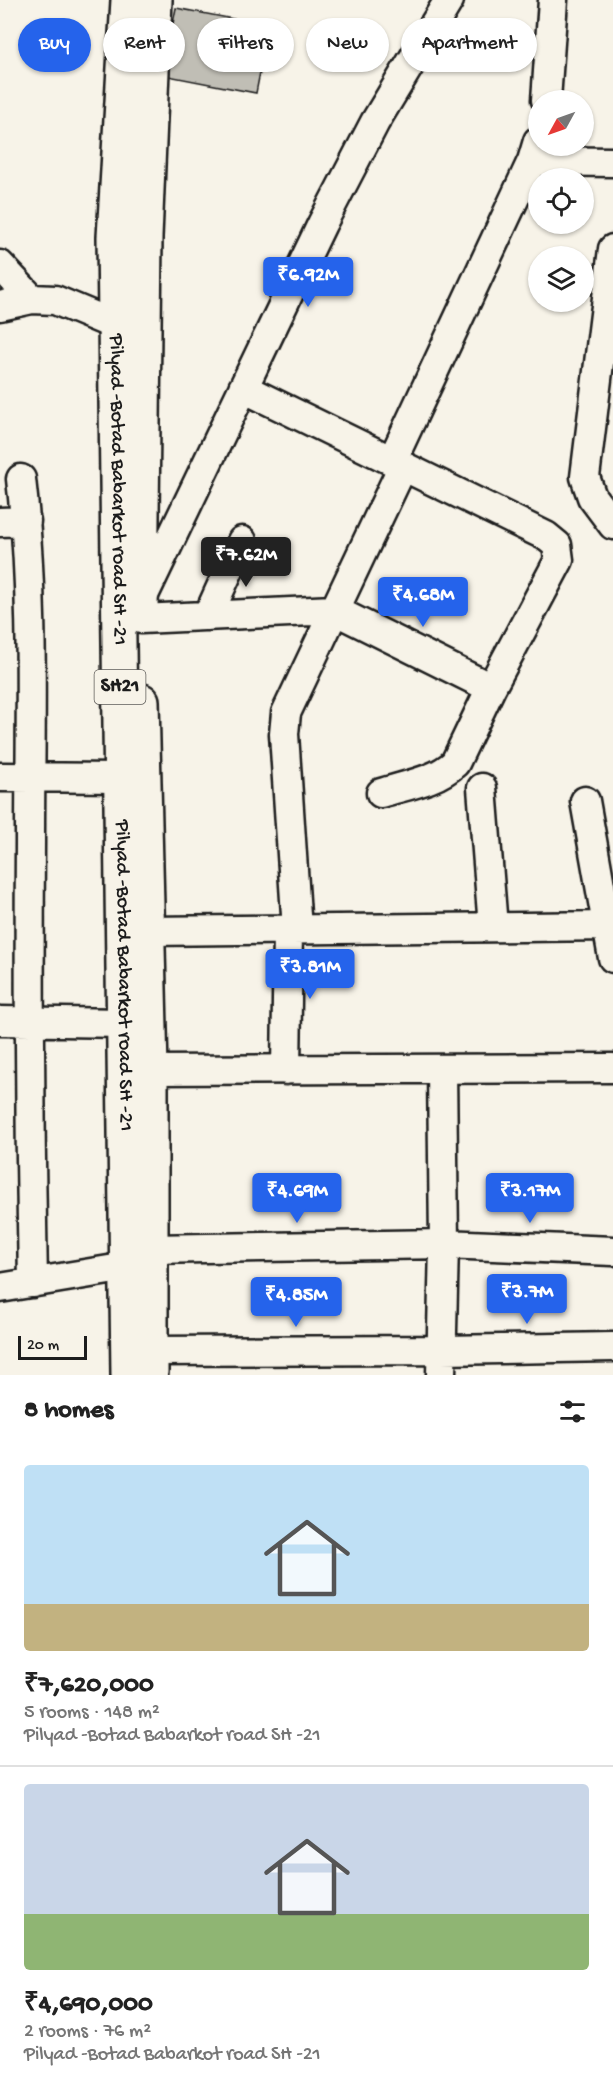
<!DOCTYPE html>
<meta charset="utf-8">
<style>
:root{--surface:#fff;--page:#f2f2f2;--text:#222;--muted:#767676;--line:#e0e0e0;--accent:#2563eb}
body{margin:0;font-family:"Gochi Hand",sans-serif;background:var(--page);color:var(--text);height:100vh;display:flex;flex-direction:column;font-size:22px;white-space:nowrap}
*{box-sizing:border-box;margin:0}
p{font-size:20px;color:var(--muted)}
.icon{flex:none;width:33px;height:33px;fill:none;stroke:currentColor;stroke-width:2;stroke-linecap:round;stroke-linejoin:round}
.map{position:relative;height:1375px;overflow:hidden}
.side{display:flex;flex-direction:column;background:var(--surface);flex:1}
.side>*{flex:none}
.banner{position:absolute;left:18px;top:18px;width:578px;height:54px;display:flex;gap:12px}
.needle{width:39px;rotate:230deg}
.tools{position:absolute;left:528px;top:90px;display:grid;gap:12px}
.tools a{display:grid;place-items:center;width:66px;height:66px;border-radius:50%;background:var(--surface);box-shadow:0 2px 4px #0004;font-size:30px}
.scale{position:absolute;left:18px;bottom:15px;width:69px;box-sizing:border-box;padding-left:6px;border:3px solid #1c1c1c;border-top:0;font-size:16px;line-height:21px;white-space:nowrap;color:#1c1c1c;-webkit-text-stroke:4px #f7f3e8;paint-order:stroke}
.price{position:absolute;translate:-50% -51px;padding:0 14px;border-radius:6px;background:var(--accent);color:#fff;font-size:20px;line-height:39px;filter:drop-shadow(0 2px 3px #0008)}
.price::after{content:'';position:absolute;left:50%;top:36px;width:18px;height:14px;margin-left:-9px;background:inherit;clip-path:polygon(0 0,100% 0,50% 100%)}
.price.selected{background:#222;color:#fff}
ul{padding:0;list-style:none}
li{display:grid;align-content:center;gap:12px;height:318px;padding:0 24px}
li+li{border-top:2px solid var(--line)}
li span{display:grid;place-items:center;height:186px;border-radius:6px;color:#555}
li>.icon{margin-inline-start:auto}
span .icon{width:108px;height:108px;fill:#fffc;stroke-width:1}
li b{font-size:26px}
h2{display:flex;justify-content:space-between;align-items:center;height:72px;padding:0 24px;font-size:26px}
.tag{padding:0 21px;border-radius:27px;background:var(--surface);box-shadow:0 2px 4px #0004;font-size:21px;line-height:54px}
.tag.selected{background:var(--accent);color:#fff}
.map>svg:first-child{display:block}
</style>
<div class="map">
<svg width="613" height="1375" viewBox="0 0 613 1375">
<rect width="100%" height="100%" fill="#f7f3e8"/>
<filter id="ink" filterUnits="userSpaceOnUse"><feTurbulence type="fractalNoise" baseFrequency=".0167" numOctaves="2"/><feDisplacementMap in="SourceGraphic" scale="12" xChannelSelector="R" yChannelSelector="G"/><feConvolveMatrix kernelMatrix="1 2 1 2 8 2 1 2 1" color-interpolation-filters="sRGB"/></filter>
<g filter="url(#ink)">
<path fill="#c0beb5" stroke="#1c1c1c" stroke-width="1.5" d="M176,8L269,26L256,93L163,75Z"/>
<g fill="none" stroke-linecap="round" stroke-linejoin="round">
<defs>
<path id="minor" d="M546,100L553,0
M532,161L613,162
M613,249L585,477L592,497L613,525
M0,265L32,299
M0,306L32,299L55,300L115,325
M243,388L546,536L557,545L559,560L491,688L455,763C436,781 406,785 381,793
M392,461L532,161L538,141
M21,479C35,599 30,721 30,842C29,989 30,1136 33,1283
M0,522L26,521
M142,599L322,224L375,122L449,0
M208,616L242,541
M141,619L334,610L491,688
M0,777L121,778
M482,788L493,927
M585,801L613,958
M297,930L284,734L286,713L403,466
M147,931L613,926
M0,1021L124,1023
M151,1070L613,1068
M286,1070L288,930
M150,1249L444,1244L613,1251
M0,1288L127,1267
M151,1351L442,1350L613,1347
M441,1375L444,1244L442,1069"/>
<g id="major">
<path id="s1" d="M128,0L114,237L128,1375"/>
<path d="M141,610L145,237L155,0"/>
<path d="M142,701L151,1070V1372"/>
</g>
</defs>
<use href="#minor" stroke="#1c1c1c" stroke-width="33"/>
<use href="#major" stroke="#1c1c1c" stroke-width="38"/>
<use href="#minor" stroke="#f7f3e8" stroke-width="28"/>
<use href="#major" stroke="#f7f3e8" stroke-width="33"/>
</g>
</g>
<g text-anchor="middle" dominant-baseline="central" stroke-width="4.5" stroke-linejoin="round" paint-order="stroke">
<rect fill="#f7f3e8" stroke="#5e5c59" stroke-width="1.5" x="94.5" y="670" width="51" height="34" rx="4.5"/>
<g font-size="20" font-weight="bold" fill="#1c1c1c">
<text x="120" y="687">SH21</text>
</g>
<g font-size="21" fill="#1c1c1c" stroke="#f7f3e8">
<text stroke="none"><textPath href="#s1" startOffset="490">Pilyad -Botad Babarkot road SH -21</textPath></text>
<text stroke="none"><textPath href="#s1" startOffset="976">Pilyad -Botad Babarkot road SH -21</textPath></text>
</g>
</g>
</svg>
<div class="tools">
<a><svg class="needle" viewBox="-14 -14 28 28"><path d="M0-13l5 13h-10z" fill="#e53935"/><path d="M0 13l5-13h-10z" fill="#767676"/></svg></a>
<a><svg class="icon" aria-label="locate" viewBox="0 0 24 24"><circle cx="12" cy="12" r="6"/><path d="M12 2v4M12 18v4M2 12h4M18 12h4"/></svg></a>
<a><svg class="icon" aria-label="layers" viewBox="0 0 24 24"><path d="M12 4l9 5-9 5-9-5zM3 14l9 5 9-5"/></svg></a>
</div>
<div class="scale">20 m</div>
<b class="price" style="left:308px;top:308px">₹6.92M</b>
<b class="price selected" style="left:246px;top:588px">₹7.62M</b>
<b class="price" style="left:423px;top:628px">₹4.68M</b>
<b class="price" style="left:310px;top:1000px">₹3.81M</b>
<b class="price" style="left:297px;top:1224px">₹4.69M</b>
<b class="price" style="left:530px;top:1224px">₹3.17M</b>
<b class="price" style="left:527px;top:1325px">₹3.7M</b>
<b class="price" style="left:296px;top:1328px">₹4.85M</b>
<div class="banner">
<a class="tag selected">Buy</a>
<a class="tag">Rent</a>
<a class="tag">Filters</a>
<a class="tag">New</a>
<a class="tag">Apartment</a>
</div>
</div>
<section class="side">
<h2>8 homes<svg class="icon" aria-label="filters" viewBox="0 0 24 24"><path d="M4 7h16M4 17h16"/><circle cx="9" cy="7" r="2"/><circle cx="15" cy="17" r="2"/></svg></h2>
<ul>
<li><span style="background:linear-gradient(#bfe0f5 75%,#c2b280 0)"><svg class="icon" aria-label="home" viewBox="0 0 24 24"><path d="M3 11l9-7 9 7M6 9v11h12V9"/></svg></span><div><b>₹7,620,000</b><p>5 rooms · 148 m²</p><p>Pilyad -Botad Babarkot road SH -21</p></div></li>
<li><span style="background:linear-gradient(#c9d6e8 70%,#8fb573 0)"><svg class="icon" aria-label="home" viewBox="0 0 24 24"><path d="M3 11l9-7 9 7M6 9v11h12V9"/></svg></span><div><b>₹4,690,000</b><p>2 rooms · 76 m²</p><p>Pilyad -Botad Babarkot road SH -21</p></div></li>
</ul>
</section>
